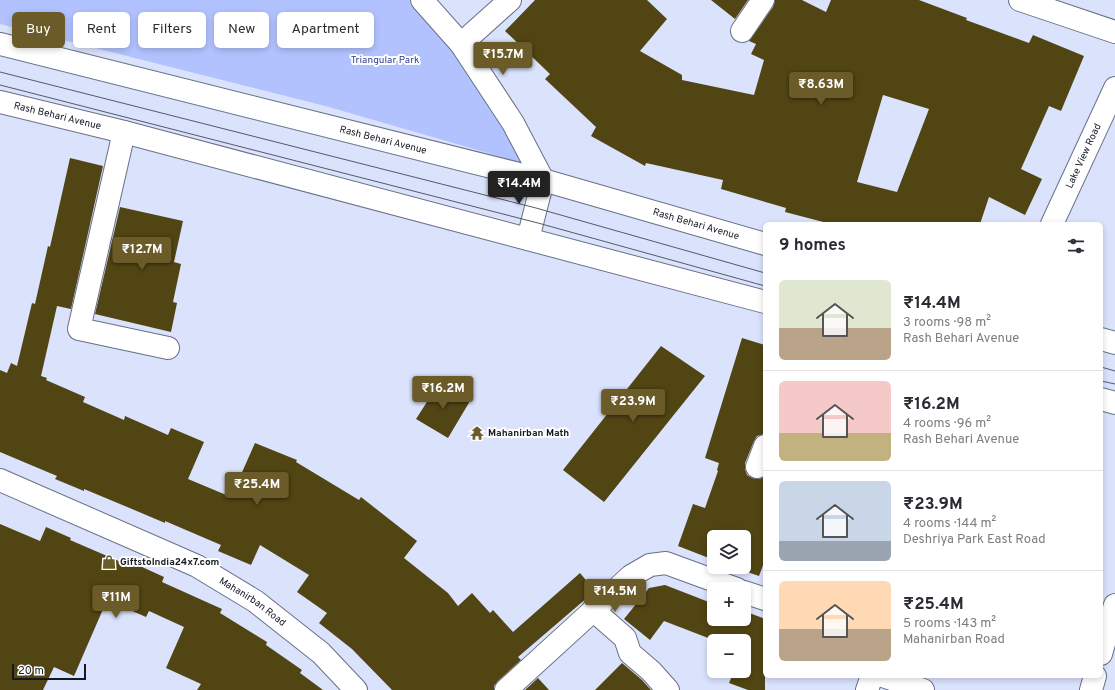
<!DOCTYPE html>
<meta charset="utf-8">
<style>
:root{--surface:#fff;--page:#f2f2f3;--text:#2b2b33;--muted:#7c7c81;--line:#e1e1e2;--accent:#6a5b29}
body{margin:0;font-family:Overpass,sans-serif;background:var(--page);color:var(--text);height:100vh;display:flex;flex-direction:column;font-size:15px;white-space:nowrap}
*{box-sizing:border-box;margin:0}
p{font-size:13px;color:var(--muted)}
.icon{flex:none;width:22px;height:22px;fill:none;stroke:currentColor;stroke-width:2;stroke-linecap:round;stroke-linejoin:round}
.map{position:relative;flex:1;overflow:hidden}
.sheet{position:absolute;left:763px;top:222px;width:340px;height:456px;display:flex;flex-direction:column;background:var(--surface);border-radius:6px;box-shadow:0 2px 6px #0003}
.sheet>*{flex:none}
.banner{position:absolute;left:12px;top:12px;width:380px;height:36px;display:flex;gap:8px}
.controls{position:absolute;left:707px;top:530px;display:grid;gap:8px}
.controls a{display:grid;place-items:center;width:44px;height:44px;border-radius:6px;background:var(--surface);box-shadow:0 2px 6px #0003;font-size:20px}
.scale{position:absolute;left:12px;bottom:10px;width:74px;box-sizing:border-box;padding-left:4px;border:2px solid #151821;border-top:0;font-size:11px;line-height:14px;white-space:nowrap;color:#151821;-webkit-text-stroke:3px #fff;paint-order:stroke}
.price{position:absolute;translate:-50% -34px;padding:0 9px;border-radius:4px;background:var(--accent);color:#fff;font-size:13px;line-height:26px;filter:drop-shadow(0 1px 2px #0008)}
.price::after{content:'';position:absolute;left:50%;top:24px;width:12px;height:9px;margin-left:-6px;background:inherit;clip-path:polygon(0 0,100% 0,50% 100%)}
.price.on{background:#222;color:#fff}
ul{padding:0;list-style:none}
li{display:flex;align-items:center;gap:12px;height:100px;padding:0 16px}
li+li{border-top:1px solid var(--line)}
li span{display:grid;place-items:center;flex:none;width:112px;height:80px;border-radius:6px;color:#555}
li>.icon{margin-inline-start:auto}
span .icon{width:48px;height:48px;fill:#fffc;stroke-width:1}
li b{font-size:17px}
h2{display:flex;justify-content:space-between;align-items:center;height:48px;padding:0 16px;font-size:17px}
.pill{padding:0 14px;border-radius:6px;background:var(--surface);box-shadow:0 2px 6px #0003;font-size:14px;line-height:36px}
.pill.on{background:var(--accent);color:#fff}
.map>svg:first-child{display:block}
</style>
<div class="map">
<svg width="1115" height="690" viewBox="0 0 1115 690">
<rect width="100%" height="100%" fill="#dae2fc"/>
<path fill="#b1c2ff" d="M0,0H413L454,48L511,134L522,163L329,107L0,24Z"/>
<path fill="#524514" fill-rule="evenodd" d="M535,0H647L667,19L640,51L682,75V80L754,95L764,60L751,54L756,44L749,41L773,7L775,0H802L826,12L831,0H919L967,18L966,20L1029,43L1033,35L1084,56L1061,111L1049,106L1021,169L1042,179L1025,215L989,197L980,224H831L785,212L786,208L721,189L723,180L646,163L645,166L591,136L596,127L545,79L550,74L505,31ZM883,95L929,109L897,192L857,182Z
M711,0H748L735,19Z
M70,158L103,166L71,309L57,306L41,376L47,378L46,380L85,397L83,402L124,420L125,416L168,435L171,428L204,442L188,479L231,497L255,443L297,460L296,462L359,500L361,497L417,541L404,558L448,593L458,606L472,593L490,613L493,610L513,632L580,573L595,591L518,657L521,660L498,681L494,686V690H392L352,649L319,623L327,613L297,592L309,575L260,545L251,565L218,551L221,545L165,521V523L132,509L84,489V491L55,479L57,476L0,452V370L7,373L11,363L17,366L32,303L35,304L48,246L50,247Z
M120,207L183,221L174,262L181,264L173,302L177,303L171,332L95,314Z
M742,338L765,345V434L757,436L754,441L745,463V469L747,475L752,478L759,479L765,477V560L759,576L733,567H744V537H714V560L678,546L693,504L705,508L718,471L717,470L719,463L705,458Z
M661,346L705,376L604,502L563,470Z
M441,380L470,401L448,438L416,419Z
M0,524L40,541L46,527L71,538L70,540L128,565L129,561L164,577L162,582L222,609L220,613L267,642L266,645L302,670L300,673L323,690H197L201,684L166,668L184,627L149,611L146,617L107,600L74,676L54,667L43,690H0Z
M665,585L714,604V619H744V611L765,619V690H748L729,683L734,671H744V641H716L664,621L650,640L624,619L649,588Z
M622,663L642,680L651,690H595Z
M538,678L549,690H525Z"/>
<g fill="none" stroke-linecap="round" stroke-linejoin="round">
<defs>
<g id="minor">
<path d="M422,0L461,44L513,123L543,180L528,239"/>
<path d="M1020,0L1115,32"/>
<path d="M742,31L763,0"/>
<path d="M461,44L510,0"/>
<path d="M124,132L79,329L168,348"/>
<path id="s1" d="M1052,224L1115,88"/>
<path d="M757,467L765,446"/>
<path id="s2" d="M0,480L197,566L255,601L321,653L356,690"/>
<path d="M744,592L765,599"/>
<path d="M593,610L625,638L630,653L651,671L668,690"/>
<path d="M1101,654L1115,605"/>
<path d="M883,676L923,690"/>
<path d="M506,690L631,576L650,565L666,563L737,589"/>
<path d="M867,690L872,676"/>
<path d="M1091,690L1095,676"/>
</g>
<g id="major">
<path id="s3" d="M0,44L543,180L765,244"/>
<path id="s4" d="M0,102L124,132L765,302"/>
<path d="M1101,339L1115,343"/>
<path d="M1101,399L1115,403"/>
</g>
</defs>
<use href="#minor" stroke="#697087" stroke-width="24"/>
<use href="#major" stroke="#697087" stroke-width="24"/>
<use href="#minor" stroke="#fff" stroke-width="22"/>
<use href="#major" stroke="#fff" stroke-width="22"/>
<path stroke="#555a68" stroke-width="1" d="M0,72L536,208L765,273
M0,85L538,223L765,286
M1101,367L1115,371
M1101,381L1115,384"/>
</g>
<defs>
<symbol id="temple-bare" viewBox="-9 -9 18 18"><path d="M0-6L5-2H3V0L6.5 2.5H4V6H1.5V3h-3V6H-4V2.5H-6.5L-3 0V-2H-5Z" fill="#6a5b29" stroke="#fff" stroke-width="2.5" paint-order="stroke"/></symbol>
<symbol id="shop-bare" viewBox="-9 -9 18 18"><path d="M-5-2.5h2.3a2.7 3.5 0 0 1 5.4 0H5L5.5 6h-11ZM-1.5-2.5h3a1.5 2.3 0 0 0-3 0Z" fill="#6a5b29" stroke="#fff" stroke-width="2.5" paint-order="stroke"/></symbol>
</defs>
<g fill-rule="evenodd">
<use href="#temple-bare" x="467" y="423" width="20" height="20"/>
<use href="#shop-bare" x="99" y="552" width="20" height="20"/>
</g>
<g text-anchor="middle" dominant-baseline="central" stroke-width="4" stroke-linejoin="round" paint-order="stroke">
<g font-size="10" fill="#2f3d94" stroke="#fff">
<text x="385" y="60">Triangular Park</text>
</g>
<g font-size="10" fill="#151821" stroke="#fff">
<text stroke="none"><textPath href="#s4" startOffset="59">Rash Behari Avenue</textPath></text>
<text stroke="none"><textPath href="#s3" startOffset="395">Rash Behari Avenue</textPath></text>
<text stroke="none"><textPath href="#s1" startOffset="75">Lake View Road</textPath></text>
<text stroke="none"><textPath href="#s3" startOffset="719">Rash Behari Avenue</textPath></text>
<text stroke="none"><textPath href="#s2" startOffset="281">Mahanirban Road</textPath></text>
</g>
<g font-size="10" font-weight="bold" fill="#151821" stroke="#fff" text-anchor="start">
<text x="488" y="433">Mahanirban Math</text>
<text x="120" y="562">GiftstoIndia24x7.com</text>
</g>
</g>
</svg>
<div class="controls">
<a><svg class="icon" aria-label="layers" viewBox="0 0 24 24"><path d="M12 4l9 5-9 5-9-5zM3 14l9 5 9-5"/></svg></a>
<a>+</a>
<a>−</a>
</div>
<div class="scale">20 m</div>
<b class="price" style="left:503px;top:76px">₹15.7M</b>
<b class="price" style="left:821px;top:106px">₹8.63M</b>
<b class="price on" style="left:519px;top:205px">₹14.4M</b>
<b class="price" style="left:142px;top:271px">₹12.7M</b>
<b class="price" style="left:443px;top:410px">₹16.2M</b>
<b class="price" style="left:633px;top:423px">₹23.9M</b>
<b class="price" style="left:257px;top:506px">₹25.4M</b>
<b class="price" style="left:615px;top:613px">₹14.5M</b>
<b class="price" style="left:116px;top:619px">₹11M</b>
<div class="banner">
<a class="pill on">Buy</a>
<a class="pill">Rent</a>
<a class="pill">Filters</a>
<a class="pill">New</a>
<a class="pill">Apartment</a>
</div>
<section class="sheet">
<h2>9 homes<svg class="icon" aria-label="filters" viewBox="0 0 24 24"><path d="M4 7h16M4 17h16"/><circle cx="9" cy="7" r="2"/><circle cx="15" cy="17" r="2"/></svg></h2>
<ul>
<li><span style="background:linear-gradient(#dfe7d0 60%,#b9a48a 0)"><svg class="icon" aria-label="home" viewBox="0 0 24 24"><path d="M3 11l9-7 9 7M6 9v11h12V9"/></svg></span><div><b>₹14.4M</b><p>3 rooms · 98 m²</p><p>Rash Behari Avenue</p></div></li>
<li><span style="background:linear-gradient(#f6c9c9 65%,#c2b280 0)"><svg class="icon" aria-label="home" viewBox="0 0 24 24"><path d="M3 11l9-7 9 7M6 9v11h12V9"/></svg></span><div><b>₹16.2M</b><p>4 rooms · 96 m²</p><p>Rash Behari Avenue</p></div></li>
<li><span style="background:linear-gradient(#c9d6e8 75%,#9aa5b1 0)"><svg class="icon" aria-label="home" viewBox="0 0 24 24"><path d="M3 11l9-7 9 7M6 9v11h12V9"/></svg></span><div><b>₹23.9M</b><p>4 rooms · 144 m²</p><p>Deshriya Park East Road</p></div></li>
<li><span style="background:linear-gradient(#ffd9b3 60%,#b9a48a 0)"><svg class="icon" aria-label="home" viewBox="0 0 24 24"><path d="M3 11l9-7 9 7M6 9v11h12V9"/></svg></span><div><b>₹25.4M</b><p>5 rooms · 143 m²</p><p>Mahanirban Road</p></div></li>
</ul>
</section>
</div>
